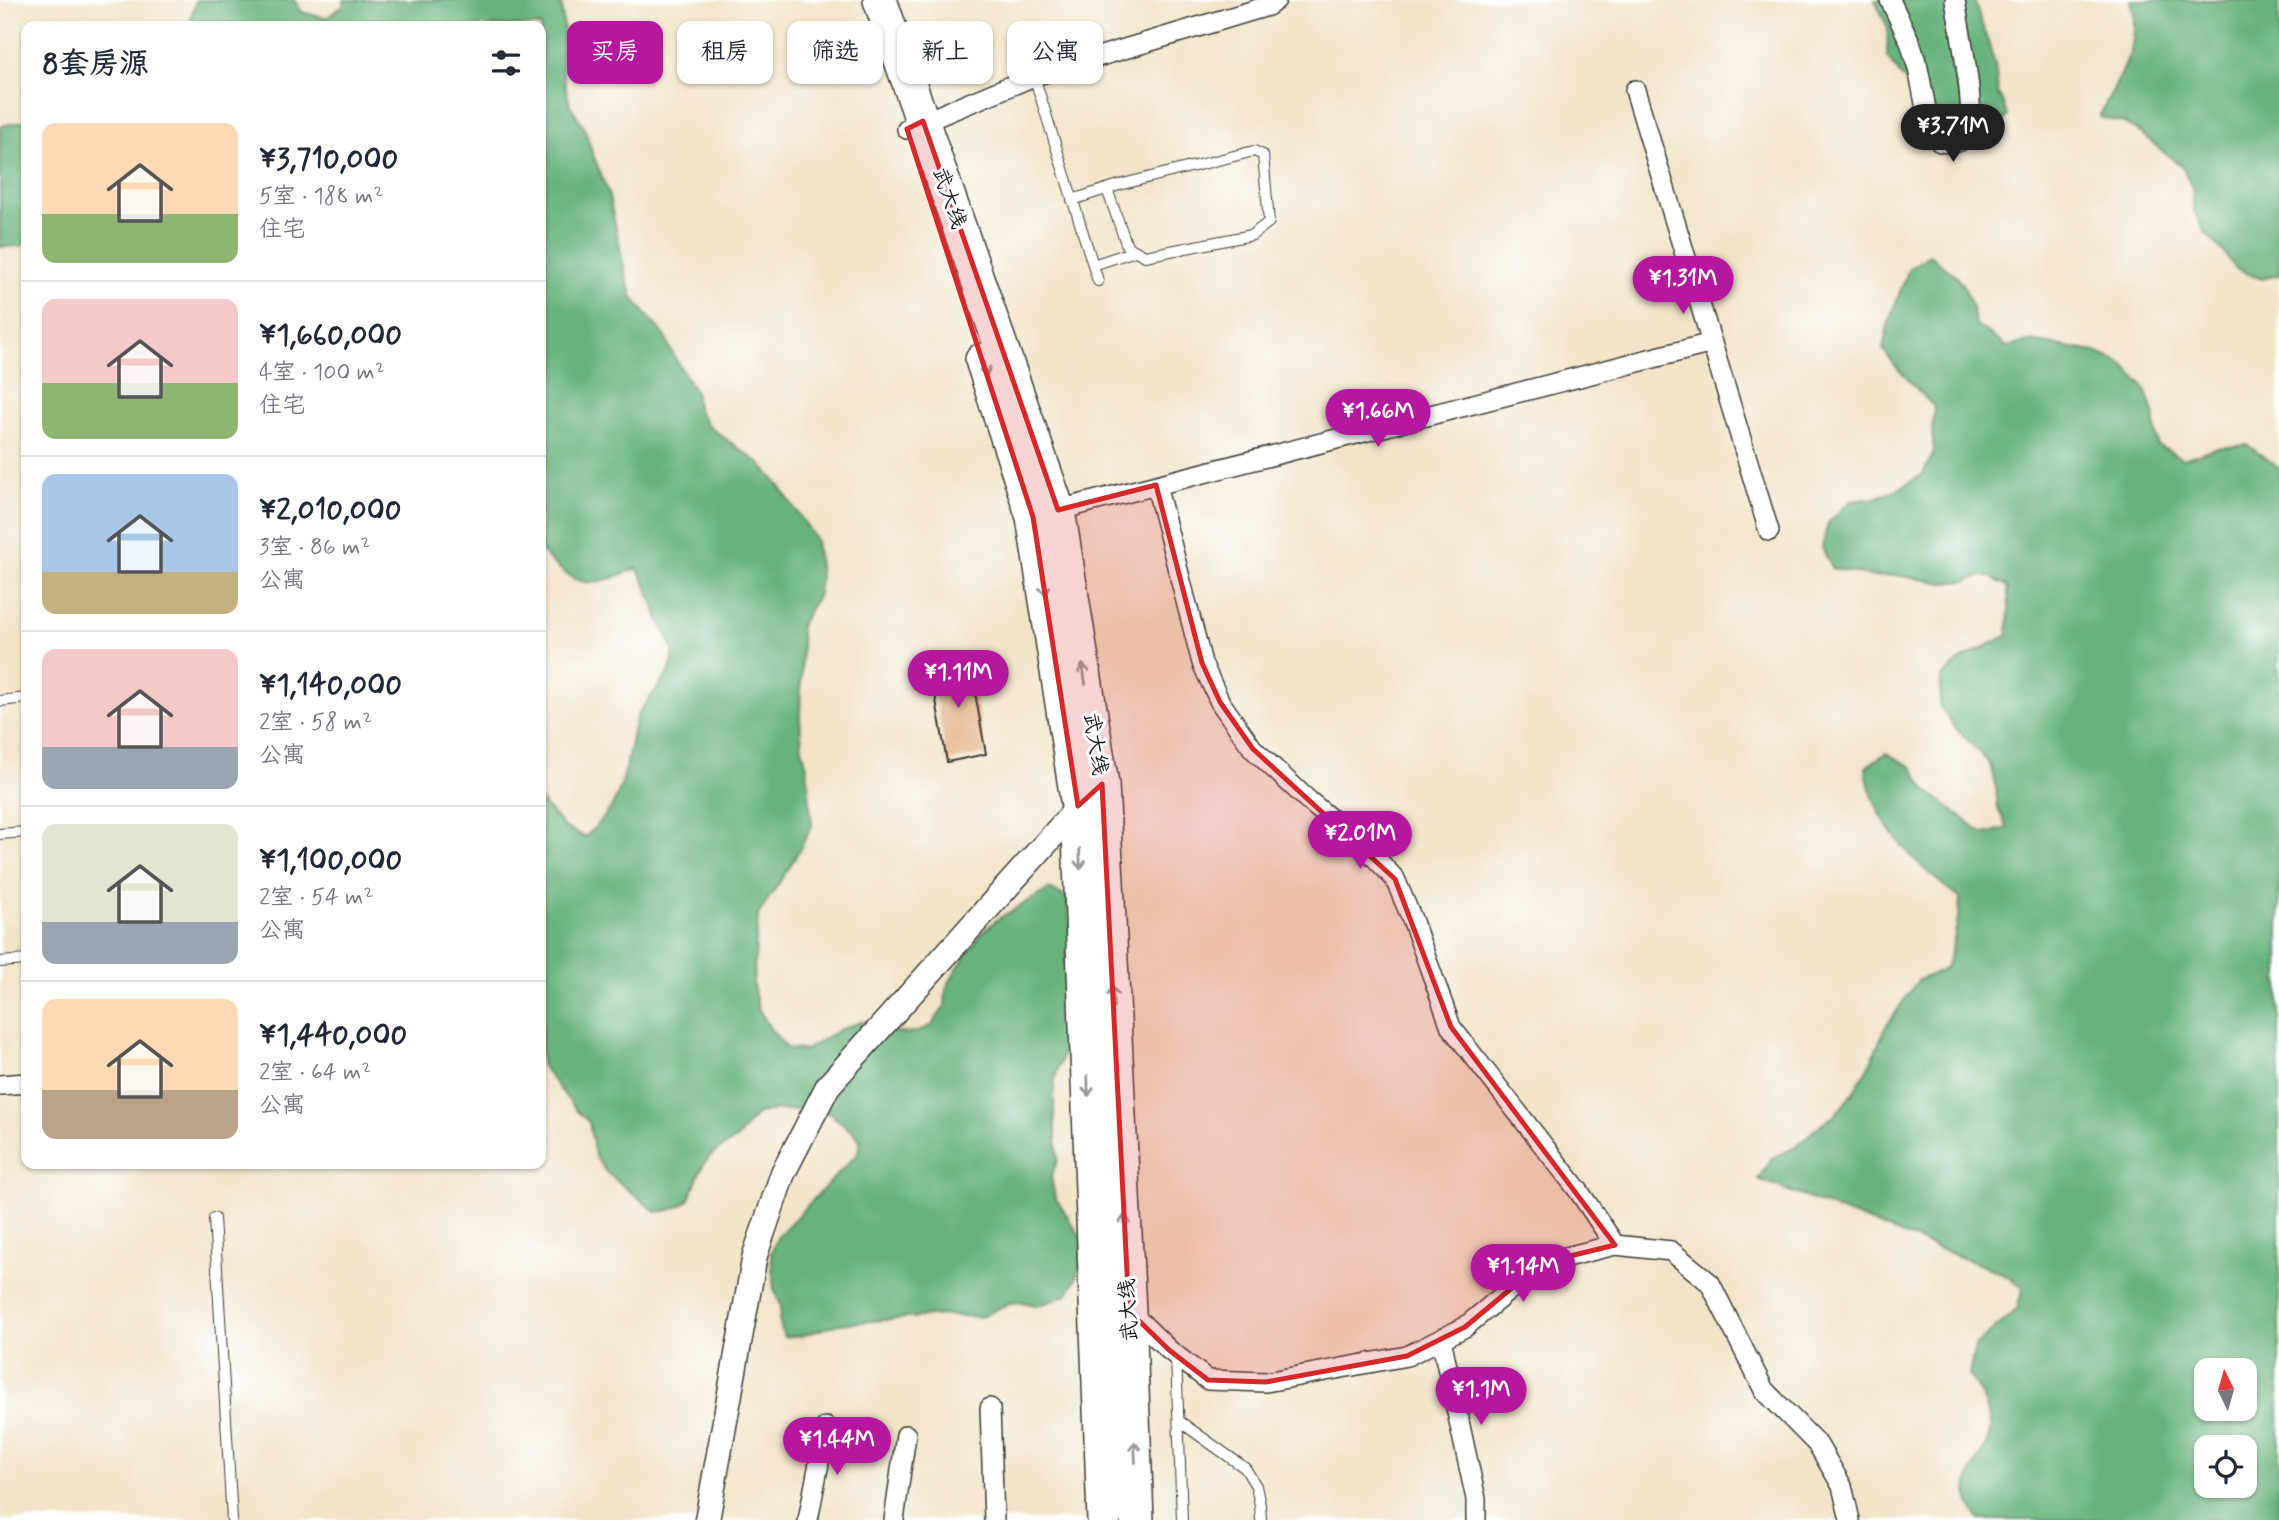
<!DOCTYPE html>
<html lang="zh">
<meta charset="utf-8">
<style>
:root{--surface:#fff;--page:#f2f2f3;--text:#1f2937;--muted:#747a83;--line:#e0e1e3;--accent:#b5179e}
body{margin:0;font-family:Mynerve,"LXGW WenKai TC",sans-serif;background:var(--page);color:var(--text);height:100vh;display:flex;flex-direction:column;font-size:26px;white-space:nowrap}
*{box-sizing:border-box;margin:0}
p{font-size:23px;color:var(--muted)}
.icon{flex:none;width:38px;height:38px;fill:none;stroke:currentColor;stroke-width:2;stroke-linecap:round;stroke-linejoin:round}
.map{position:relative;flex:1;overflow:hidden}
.drawer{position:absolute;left:21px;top:21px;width:525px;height:1148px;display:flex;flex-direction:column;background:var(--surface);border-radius:14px;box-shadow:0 2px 5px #0004}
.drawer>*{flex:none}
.top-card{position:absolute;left:567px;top:21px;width:665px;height:63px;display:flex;gap:14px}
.needle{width:46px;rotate:355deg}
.buttons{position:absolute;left:2194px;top:1358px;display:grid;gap:14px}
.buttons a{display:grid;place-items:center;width:63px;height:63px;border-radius:14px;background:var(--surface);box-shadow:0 2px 5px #0004;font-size:35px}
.price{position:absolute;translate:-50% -60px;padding:0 16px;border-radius:24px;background:var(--accent);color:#fff;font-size:23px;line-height:46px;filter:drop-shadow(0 2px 4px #0008)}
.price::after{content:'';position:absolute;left:50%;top:42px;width:21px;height:16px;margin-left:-10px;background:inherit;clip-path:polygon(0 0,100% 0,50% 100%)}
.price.on{background:#222;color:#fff}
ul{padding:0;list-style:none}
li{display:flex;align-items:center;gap:21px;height:175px;padding:0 21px}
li+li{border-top:2px solid var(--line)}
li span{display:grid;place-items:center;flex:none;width:196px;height:140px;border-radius:14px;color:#555}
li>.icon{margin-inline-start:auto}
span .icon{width:84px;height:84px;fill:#fffc;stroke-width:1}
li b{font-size:30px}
h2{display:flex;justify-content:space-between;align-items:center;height:84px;padding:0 21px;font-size:30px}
.tag{padding:0 24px;border-radius:14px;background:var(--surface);box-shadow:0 2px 5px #0004;font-size:24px;line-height:63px}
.tag.on{background:var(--accent);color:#fff}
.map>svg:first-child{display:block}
</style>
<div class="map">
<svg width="2279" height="1520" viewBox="0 0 2279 1520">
<rect width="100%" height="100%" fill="#fff"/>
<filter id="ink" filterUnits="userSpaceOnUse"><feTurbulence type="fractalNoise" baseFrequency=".0143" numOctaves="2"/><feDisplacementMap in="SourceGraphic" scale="14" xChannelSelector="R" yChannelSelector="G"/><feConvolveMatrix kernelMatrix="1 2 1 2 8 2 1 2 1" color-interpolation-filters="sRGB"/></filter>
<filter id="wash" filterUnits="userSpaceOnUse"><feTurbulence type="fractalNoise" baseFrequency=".00686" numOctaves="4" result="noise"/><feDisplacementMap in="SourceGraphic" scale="28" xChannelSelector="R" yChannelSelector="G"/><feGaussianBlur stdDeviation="1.57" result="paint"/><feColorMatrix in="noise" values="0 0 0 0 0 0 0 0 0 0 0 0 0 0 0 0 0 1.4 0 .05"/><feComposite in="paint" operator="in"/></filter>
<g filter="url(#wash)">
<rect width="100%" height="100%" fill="#f2e4c8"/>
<path fill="#68b37b" stroke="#42684c" stroke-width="2" fill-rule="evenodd" d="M196,0H294L302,12L326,18L343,6L344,0H561L564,30L562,68L566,88L570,105L584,127L593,155L608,192L627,280L634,300L664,335L675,358L695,391L697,408L707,425L760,464L779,485L816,540L820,578L818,595L800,626L802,646L800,719L802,748L807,768L812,826L792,863L758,915L753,985L758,1008L771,1030L788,1049L805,1050L839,1030L861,1022L882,1023L900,1033L918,1032L932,1025L945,1006L946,989L956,970L982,933L996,920L1049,889L1067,897L1071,940L1066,958V981L1073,1001L1075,1018L1054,1081V1113L1058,1159L1051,1177L1055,1197L1082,1239L1081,1259L1077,1277L1067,1295L1038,1306L1023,1302L1009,1303L981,1317L943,1315L838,1324L801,1336L784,1337L779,1320L781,1306L774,1289L771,1254L778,1236L858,1153L860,1139C850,1130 837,1116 825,1112C814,1109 770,1109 760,1113C749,1119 746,1129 738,1137C727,1147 714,1148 704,1164C687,1193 699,1208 656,1212L606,1172L595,1156L589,1122L577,1111L541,1065V801L564,827L585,837C620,804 620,792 630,748C632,738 633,726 637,716C648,695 675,677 673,652C673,645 668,638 665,632C654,611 650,588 637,568C590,588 579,591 541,551V26H189Z
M1875,0H1974L1995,64L1998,93L2008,116L1993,134C1984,134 1974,135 1965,133C1932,126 1907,82 1887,57L1888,28Z
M2131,0H2279V275L2262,279L2236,269L2222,250L2204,231L2194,211L2192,187L2182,167L2142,134L2124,123L2099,117C2119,76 2143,48 2131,0Z
M26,121V243L21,246L0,247V126Z
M1929,255C1963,279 1967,285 1976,325L2007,347L2032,341L2095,352L2120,362L2143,385L2154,412L2157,445L2183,459L2215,448L2248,445L2279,468V1520H1979C1976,1514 1971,1507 1969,1501C1959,1473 1992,1452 1990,1425C1988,1405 1979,1391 1969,1375L1975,1346L2017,1309L2023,1288L2002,1273L1758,1179L1772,1158L1796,1147L1815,1129L1835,1115L1853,1093L1871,1062L1885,1028L1918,980L1946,969C1953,946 1959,923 1960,898C1917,867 1871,823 1866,767L1886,753L1912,767L1926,790L1984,834L2008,828L1998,809L1996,788L1990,764L1954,726L1940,707L1941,678L1960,660L2008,635L2009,606L2007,586L1986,575L1966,581L1945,583L1895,575L1874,577L1832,568L1822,548L1828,523L1851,501L1876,498L1900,488L1923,474L1934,452L1932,432L1934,407L1898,369L1883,349L1889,320L1909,269ZM2207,1370H2245V1409H2207ZM2207,1447H2245V1486H2207Z"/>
<g id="blocks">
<path fill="#e5b286" d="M969,659L986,754L947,762L930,666Z"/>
</g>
</g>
<g filter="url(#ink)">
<use href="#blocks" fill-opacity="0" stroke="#3c3a36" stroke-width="2"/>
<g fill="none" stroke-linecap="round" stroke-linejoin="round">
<defs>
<path id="service" d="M1034,76L1098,281
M1072,200L1119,185L1254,151L1263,155L1269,222L1252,235L1145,256L1127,246L1107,189
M1093,265L1135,251
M0,701L26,698
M0,834L26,832
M0,962L26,960
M214,1218L232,1520
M1176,1356L1182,1520
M1179,1421L1245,1468L1256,1486L1260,1505L1261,1520"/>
<path id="minor" d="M1890,0L1910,42L1918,68L1930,129L1940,142C1951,144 1963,144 1968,132C1977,110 1959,27 1955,0
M1635,90L1769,531
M907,129L1034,76L1268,6L1276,0
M1156,485L1202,663L1220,702L1253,749L1309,801L1369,851L1395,879L1412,919L1451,1027L1578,1190L1615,1245
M1051,512L1712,343
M0,1085L26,1083
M1129,1311L1169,1350L1208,1380L1266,1382L1407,1356L1465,1327L1519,1282L1566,1257L1615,1245L1671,1251L1710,1283L1764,1390L1818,1445L1842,1486L1850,1520
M1441,1339L1476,1499V1520
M990,1408L994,1520
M808,1520L826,1427
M894,1520L906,1435"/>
<path id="tertiary" d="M707,1520L755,1255L783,1173L828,1086L1083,802"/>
<path id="trunk" d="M880,0L1058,510L1102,784L1129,1311L1137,1520
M982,360L1033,517L1078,806L1104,1520"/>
</defs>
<use href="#service" stroke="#3c3a36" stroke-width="12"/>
<use href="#minor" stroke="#3c3a36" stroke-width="22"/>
<use href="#tertiary" stroke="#3c3a36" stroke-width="27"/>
<use href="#trunk" stroke="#3c3a36" stroke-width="36"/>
<use href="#service" stroke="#fff" stroke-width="10"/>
<use href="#minor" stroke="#fff" stroke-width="19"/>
<use href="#tertiary" stroke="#fff" stroke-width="24"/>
<use href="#trunk" stroke="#fff" stroke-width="33"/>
</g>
<defs><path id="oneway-shaft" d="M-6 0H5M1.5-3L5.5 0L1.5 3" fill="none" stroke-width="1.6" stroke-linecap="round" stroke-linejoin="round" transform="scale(1.75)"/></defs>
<g stroke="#999">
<use href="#oneway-shaft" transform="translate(984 366) rotate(72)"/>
<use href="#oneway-shaft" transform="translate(1044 585) rotate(81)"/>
<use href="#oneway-shaft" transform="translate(1084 674) rotate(-99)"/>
<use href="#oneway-shaft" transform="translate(1080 859) rotate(88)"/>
<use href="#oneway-shaft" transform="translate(1113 997) rotate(-93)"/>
<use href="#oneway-shaft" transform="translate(1088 1086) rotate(88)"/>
<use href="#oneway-shaft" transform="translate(1125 1225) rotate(-93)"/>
<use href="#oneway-shaft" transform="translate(1135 1452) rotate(-92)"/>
</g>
</g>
<path fill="#d62828" fill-opacity="0.2" stroke="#d62828" stroke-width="5" stroke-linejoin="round" d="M923,121L1058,510L1156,485L1202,663L1220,702L1253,749L1395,879L1451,1027L1615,1245L1566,1257L1519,1282L1465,1327L1407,1356L1266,1382L1208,1380L1169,1350L1129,1311L1102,784L1078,806L1033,517L907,129Z"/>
<g text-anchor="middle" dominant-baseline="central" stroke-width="6" stroke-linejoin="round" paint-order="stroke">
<g font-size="21" fill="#1c1c1c" stroke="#fff">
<text transform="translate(949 198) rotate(71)">武大线</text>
<text transform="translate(1095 744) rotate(81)">武大线</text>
<text transform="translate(1129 1310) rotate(-93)">武大线</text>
</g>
</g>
</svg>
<div class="buttons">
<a><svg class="needle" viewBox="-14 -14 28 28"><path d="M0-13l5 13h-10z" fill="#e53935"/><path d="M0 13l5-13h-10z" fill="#747a83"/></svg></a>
<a><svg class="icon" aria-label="locate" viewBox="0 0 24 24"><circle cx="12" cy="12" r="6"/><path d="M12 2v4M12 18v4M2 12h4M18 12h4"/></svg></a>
</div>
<b class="price on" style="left:1953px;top:164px">¥3.71M</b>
<b class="price" style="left:1683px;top:316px">¥1.31M</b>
<b class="price" style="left:1378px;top:449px">¥1.66M</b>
<b class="price" style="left:958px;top:710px">¥1.11M</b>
<b class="price" style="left:1360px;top:871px">¥2.01M</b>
<b class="price" style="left:1523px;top:1304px">¥1.14M</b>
<b class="price" style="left:1481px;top:1427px">¥1.1M</b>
<b class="price" style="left:837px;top:1477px">¥1.44M</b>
<div class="top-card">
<a class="tag on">买房</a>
<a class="tag">租房</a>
<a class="tag">筛选</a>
<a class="tag">新上</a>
<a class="tag">公寓</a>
</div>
<section class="drawer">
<h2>8套房源<svg class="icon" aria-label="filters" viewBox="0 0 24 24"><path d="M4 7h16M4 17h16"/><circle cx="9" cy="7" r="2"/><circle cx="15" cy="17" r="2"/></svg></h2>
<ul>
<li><span style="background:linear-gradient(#ffd9b3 65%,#8fb573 0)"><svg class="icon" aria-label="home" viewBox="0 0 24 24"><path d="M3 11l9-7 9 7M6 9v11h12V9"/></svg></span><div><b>¥3,710,000</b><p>5室 · 188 m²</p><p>住宅</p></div></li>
<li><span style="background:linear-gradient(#f6c9c9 60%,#8fb573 0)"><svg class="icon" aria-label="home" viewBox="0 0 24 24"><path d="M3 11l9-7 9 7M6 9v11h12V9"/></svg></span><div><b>¥1,660,000</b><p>4室 · 100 m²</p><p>住宅</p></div></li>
<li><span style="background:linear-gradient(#a9c7e8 70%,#c2b280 0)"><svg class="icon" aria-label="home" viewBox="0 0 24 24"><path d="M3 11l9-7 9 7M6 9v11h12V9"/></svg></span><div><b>¥2,010,000</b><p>3室 · 86 m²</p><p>公寓</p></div></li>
<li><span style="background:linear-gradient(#f6c9c9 70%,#9aa5b1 0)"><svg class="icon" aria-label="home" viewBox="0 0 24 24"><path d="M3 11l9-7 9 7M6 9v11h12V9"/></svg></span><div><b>¥1,140,000</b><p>2室 · 58 m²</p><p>公寓</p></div></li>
<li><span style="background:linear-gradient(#dfe7d0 70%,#9aa5b1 0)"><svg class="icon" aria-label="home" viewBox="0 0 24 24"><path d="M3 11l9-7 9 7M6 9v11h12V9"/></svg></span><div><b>¥1,100,000</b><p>2室 · 54 m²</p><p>公寓</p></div></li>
<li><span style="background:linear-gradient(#ffd9b3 65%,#b9a48a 0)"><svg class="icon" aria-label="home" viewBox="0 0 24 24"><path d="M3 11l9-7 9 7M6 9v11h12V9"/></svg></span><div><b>¥1,440,000</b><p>2室 · 64 m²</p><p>公寓</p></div></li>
</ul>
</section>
</div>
